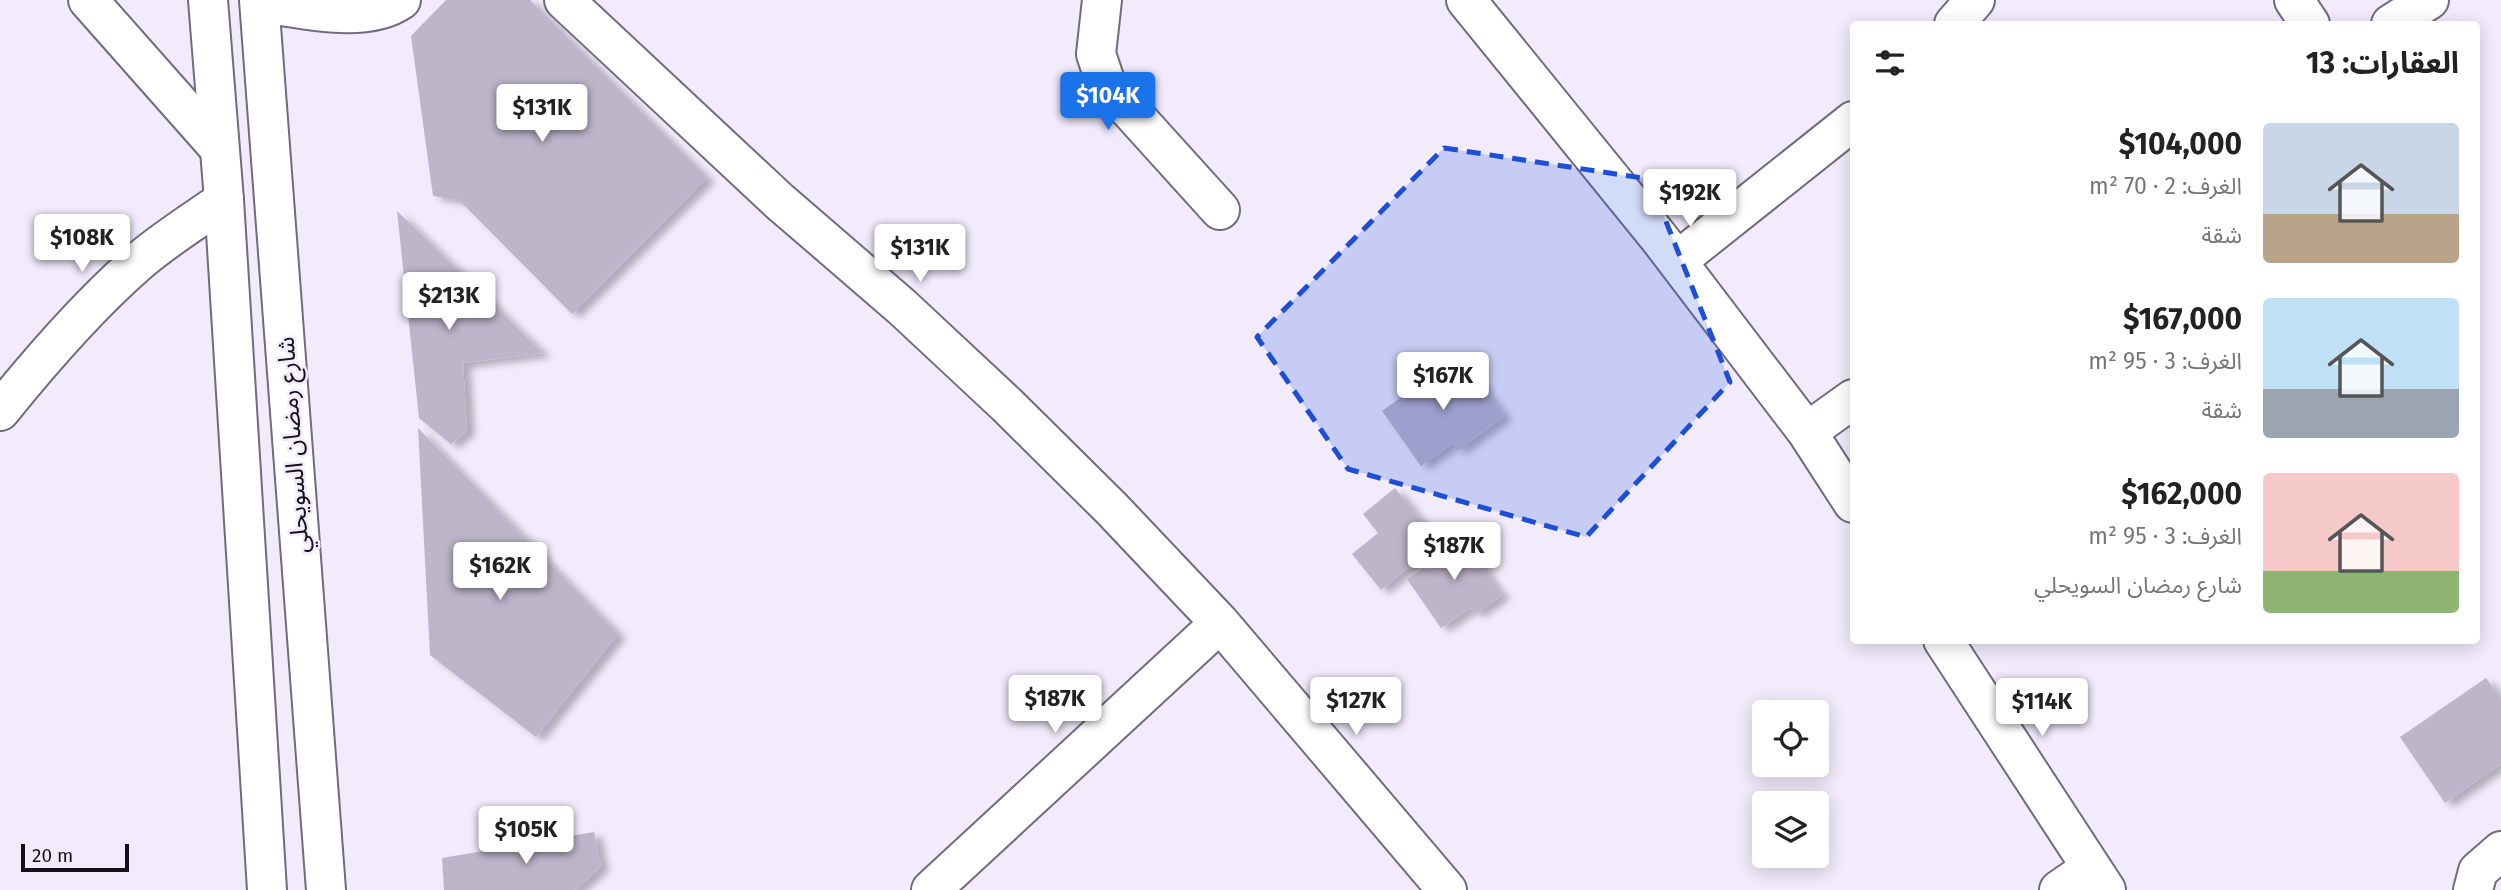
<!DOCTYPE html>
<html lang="ar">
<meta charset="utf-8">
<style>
:root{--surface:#fff;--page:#f2f2f2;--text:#222;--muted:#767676;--accent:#1a73e8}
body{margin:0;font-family:"Fira Sans","Noto Sans Arabic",sans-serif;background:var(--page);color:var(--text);direction:rtl;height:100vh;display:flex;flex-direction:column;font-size:26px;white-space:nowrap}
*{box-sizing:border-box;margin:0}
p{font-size:23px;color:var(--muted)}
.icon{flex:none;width:38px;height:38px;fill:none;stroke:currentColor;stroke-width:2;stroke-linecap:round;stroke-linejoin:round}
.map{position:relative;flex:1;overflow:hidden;direction:ltr}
.drawer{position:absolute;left:1850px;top:21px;width:630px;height:623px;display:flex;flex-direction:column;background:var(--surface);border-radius:7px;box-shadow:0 4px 18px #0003;direction:rtl}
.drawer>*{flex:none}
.buttons{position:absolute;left:1752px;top:700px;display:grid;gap:14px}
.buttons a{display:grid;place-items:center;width:77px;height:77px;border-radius:7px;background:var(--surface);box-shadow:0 4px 18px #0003;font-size:35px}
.scale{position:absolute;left:21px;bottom:18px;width:108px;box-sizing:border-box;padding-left:7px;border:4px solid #141118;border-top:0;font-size:19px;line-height:24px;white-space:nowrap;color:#141118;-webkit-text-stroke:5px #f1ebfc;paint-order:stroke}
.price{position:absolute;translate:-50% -60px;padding:0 16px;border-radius:7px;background:#fff;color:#222;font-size:23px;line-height:46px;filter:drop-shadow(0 2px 4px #0008)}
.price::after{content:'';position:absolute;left:50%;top:42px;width:21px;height:16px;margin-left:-10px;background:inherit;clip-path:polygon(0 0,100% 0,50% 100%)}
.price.current{background:var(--accent);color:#fff}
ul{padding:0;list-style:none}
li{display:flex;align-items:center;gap:21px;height:175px;padding:0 21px}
li span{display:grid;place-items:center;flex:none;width:196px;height:140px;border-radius:7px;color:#555}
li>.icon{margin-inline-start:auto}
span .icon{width:84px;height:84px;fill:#fffc;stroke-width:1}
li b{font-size:30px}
h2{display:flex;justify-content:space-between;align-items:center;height:84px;padding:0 21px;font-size:30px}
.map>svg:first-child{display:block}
</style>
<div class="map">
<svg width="2501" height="890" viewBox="0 0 2501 890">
<defs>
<filter id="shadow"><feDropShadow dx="8" dy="4.5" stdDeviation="3.5" flood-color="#0004"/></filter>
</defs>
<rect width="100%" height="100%" fill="#f1ebfc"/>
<path fill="#bdb5ca" filter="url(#shadow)" d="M446,0H530L707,178L572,314L459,200L433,196L411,36Z
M397,211L543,353L463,363L467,431L451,444L419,418Z
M1460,355L1504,416L1457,451L1453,443L1421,466L1382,411Z
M418,428L618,634L536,737L430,655Z
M1395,488L1439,543L1381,590L1352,554L1378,533L1363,514Z
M1452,525L1502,595L1477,613L1470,608L1441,628L1407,579L1449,549L1439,535Z
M2486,678L2501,700V764L2445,803L2400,737Z
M594,832L601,867L575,890H444L442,858Z"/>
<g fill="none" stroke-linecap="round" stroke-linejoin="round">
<defs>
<path id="minor" d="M88,0L219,148
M564,0L779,201L902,307L1007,405L1112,509L1220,623L1447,890
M1102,0L1096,54L1106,84L1220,210
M1466,0L1660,239L1807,432L1853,503
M2294,0L2310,24
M260,3C301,8 365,25 401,0
M1954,24L1975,0
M2391,24L2429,0
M1677,261L1853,121
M0,411C42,359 86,308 136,264C163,240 195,221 224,200
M1807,432L1853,399
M1943,640L2106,890
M931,890L1220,623
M2059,890L2091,868
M2473,890L2478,871L2501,851"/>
<path id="major" d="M208,0L224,200L267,890
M259,0L326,890"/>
</defs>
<use href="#minor" stroke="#726b7e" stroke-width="42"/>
<use href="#major" stroke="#726b7e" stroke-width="42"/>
<use href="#minor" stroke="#fff" stroke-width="38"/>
<use href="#major" stroke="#fff" stroke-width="38"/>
</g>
<path fill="#1d4ed8" fill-opacity="0.2" stroke="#1d4ed8" stroke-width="5" stroke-dasharray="14 9" stroke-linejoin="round" d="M1444,148L1649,179L1730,382L1586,537L1348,469L1257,337Z"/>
<g text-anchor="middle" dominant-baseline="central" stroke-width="5" stroke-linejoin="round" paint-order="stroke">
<g font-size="24" fill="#141118" stroke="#f1ebfc">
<text transform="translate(293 445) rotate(-94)">شارع رمضان السويحلي</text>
</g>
</g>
</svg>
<div class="buttons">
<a><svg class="icon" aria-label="locate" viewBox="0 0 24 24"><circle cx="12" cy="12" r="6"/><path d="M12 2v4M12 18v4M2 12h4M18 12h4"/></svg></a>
<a><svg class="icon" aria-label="layers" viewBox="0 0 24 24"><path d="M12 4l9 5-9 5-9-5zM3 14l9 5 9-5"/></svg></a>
</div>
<div class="scale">20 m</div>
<b class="price current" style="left:1108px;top:132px">$104K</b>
<b class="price" style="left:542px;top:144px">$131K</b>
<b class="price" style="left:1690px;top:229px">$192K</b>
<b class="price" style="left:82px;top:274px">$108K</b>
<b class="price" style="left:920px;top:284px">$131K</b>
<b class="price" style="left:449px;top:332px">$213K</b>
<b class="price" style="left:1443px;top:412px">$167K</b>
<b class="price" style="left:1454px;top:582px">$187K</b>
<b class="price" style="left:500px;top:602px">$162K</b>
<b class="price" style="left:1055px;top:735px">$187K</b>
<b class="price" style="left:1356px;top:737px">$127K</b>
<b class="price" style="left:2042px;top:738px">$114K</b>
<b class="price" style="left:526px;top:866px">$105K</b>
<section class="drawer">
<h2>العقارات: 13<svg class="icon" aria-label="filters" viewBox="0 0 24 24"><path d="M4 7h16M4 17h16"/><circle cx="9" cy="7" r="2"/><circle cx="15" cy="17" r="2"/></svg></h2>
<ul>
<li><span style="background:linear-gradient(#c9d6e8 65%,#b9a48a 0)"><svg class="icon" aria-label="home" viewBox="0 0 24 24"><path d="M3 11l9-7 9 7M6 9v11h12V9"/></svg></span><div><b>$104,000</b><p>الغرف: 2 · 70 m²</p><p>شقة</p></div></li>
<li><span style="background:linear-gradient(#bfe0f5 65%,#9aa5b1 0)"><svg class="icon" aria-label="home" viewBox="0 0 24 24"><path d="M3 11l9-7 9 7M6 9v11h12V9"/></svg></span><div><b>$167,000</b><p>الغرف: 3 · 95 m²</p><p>شقة</p></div></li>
<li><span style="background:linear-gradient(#f6c9c9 70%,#8fb573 0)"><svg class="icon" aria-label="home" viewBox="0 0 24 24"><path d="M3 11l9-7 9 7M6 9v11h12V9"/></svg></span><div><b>$162,000</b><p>الغرف: 3 · 95 m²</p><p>شارع رمضان السويحلي</p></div></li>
</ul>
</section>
</div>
